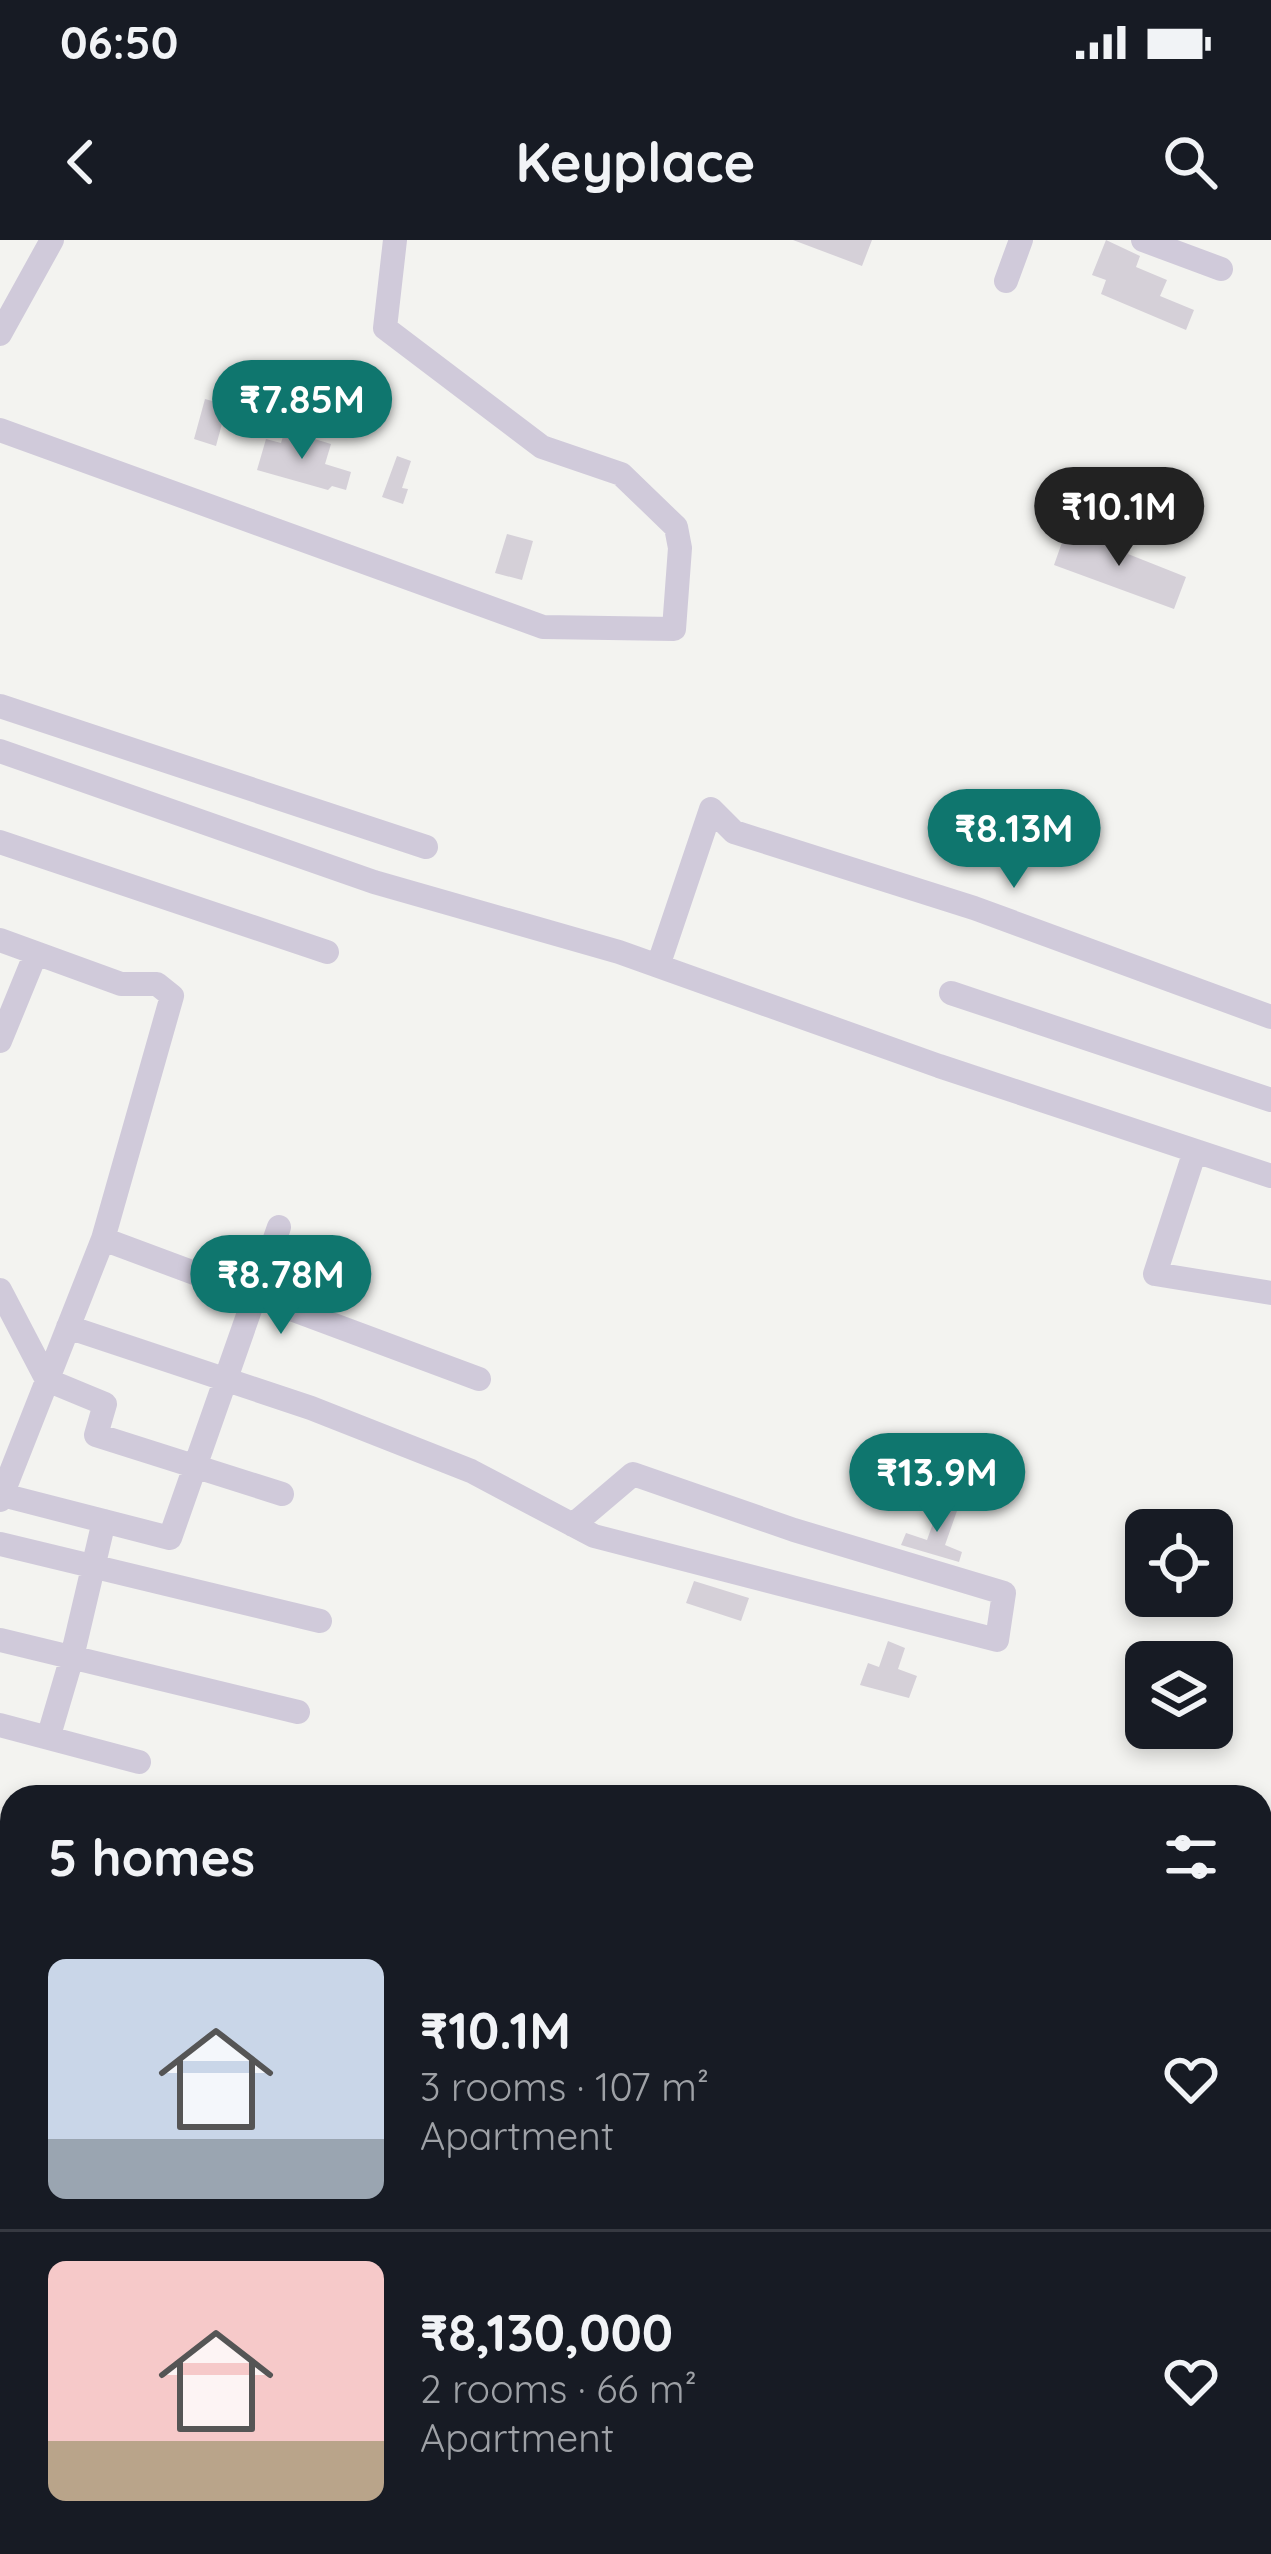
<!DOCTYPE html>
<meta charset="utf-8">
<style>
:root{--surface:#171b24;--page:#242831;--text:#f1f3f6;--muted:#9ea1a6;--line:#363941;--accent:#0f766e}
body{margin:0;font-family:Quicksand,sans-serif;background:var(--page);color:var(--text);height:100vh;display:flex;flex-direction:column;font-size:45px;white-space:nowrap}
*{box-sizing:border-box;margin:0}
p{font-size:39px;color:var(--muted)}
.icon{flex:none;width:66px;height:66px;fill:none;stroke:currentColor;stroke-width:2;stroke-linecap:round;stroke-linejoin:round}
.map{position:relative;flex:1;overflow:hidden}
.drawer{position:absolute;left:0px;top:1545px;width:1272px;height:771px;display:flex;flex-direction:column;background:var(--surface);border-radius:36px 36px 0 0;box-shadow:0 6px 18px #0003}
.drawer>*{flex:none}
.controls{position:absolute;left:1125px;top:1269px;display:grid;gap:24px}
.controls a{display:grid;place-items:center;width:108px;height:108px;border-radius:18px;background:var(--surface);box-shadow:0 6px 18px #0003;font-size:60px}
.price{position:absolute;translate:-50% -102px;padding:0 27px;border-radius:42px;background:var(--accent);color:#fff;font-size:39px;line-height:78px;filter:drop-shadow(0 3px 6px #0008)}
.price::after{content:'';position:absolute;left:50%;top:72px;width:36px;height:27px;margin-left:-18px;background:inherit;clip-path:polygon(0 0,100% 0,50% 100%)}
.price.on{background:#222;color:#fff}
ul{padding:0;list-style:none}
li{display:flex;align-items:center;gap:36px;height:300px;padding:0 48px}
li+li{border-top:3px solid var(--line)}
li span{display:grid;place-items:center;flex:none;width:336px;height:240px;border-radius:18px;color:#555}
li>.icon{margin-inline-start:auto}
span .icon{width:144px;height:144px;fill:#fffc;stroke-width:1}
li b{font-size:51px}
h2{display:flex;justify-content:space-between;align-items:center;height:144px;padding:0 48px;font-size:51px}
.status{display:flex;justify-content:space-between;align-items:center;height:84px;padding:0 60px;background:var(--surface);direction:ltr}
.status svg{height:33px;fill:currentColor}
header{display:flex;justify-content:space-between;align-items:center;height:156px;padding:0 48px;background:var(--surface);font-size:54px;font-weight:700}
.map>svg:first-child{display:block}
</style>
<div class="status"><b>06:50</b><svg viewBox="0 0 49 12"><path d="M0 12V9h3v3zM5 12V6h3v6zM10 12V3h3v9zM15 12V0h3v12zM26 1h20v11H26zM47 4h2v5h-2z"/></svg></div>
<header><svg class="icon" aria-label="back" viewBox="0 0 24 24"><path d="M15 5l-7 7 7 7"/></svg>Keyplace<svg class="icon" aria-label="search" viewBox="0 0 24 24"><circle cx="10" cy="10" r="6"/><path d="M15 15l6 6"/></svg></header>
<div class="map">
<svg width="1271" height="2314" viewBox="0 0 1271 2314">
<rect width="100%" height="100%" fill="#f3f3f0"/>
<path fill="#d5d0d8" d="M793,0H872L862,26Z
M1106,0L1140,16L1136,27L1167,40L1160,56L1194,70L1186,90L1101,54L1106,40L1092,35Z
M205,159L227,165L216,206L194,199Z
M285,190L331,204L325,224L351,232L346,250L332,246L328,250L257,230L266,199L281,203Z
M397,216L411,221L402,248L408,249L403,264L382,257Z
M1066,291L1130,310L1128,314L1186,337L1174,369L1054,325Z
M507,294L533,301L522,340L495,333Z
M941,1261L958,1268L945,1305L962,1312L959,1322L901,1305L906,1293L927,1300Z
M694,1341L749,1358L741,1381L686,1363Z
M888,1401L905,1408L898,1429L917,1436L909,1458L860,1445L868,1423L879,1427Z"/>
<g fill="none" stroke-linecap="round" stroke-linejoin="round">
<path stroke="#d0cada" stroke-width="24" d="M1143,0L1221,29
M1006,41L1021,0
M0,94L52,0
M0,190L543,387L674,389L680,308L676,287L621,234L542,207L385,88L395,0
M0,466L426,607
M0,511L374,642L619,712L939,826L1271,936
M0,602L327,712
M0,700L121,744H157L172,756L103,999L0,1260
M658,726L711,569L734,592L974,668L1271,777
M951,753L1271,860
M0,801L36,713
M1195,911L1155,1034L1271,1053
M103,999L479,1139
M0,1050L47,1140L105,1164L96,1195L282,1254
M68,1087L311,1168L471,1231L594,1296L997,1400L1004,1353L794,1290L633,1234L573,1285
M2,1255L170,1298L279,987
M0,1304L320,1381
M0,1400L298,1472
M0,1485L139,1522
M49,1495L72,1417L104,1281
M1260,1790L1271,1793
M1260,1885L1269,1886L1271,1875
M0,1929H12
M1260,2007L1271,1914
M1260,2029H1271
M1260,2125H1271
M0,2129H12
M0,2215H12
M1260,2217H1271
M0,2310L1271,2307"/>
</g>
</svg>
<div class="controls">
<a><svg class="icon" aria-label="locate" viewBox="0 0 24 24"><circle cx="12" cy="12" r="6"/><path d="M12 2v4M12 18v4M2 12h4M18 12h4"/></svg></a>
<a><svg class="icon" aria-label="layers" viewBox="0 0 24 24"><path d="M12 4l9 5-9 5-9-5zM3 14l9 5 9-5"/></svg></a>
</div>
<b class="price" style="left:302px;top:222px">₹7.85M</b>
<b class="price on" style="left:1119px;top:329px">₹10.1M</b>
<b class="price" style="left:1014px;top:651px">₹8.13M</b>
<b class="price" style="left:281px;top:1097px">₹8.78M</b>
<b class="price" style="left:937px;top:1295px">₹13.9M</b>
<section class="drawer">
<h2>5 homes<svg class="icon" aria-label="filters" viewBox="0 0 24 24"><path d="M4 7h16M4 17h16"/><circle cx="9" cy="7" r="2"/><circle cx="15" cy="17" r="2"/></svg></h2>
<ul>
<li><span style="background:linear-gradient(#c9d6e8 75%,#9aa5b1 0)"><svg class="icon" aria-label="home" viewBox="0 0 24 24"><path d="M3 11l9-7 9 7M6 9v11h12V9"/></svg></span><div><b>₹10.1M</b><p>3 rooms · 107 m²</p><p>Apartment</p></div><svg class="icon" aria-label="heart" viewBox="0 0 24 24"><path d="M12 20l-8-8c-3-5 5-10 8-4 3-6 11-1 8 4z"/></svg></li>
<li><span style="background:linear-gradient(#f6c9c9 75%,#b9a48a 0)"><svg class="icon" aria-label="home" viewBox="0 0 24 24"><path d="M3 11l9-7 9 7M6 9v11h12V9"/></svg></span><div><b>₹8,130,000</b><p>2 rooms · 66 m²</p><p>Apartment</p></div><svg class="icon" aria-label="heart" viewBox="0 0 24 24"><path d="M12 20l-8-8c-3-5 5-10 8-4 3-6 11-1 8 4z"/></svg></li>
</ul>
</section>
</div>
